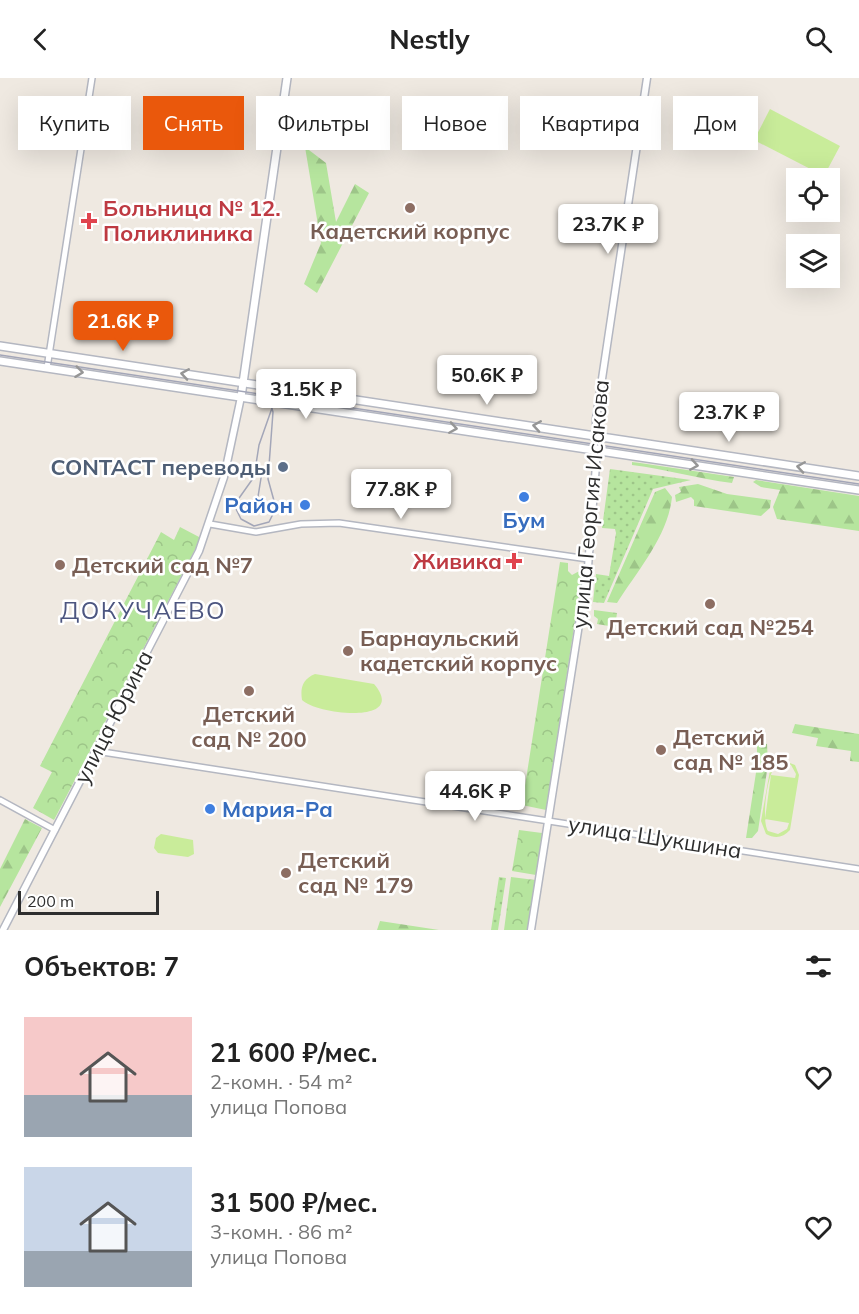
<!DOCTYPE html>
<html lang="ru">
<meta charset="utf-8">
<style>
:root{--surface:#fff;--page:#f2f2f2;--text:#222;--muted:#767676;--accent:#ea580c}
body{margin:0;font-family:Mulish,sans-serif;background:var(--page);color:var(--text);height:100vh;display:flex;flex-direction:column;font-size:22px;white-space:nowrap}
*{box-sizing:border-box;margin:0}
p{font-size:20px;color:var(--muted)}
.icon{flex:none;width:33px;height:33px;fill:none;stroke:currentColor;stroke-width:2;stroke-linecap:round;stroke-linejoin:round}
.map{position:relative;height:852px;overflow:hidden}
.details{display:flex;flex-direction:column;background:var(--surface);flex:1}
.details>*{flex:none}
.hud{position:absolute;left:18px;top:18px;width:824px;height:54px;display:flex;gap:12px}
.fabs{position:absolute;left:786px;top:90px;display:grid;gap:12px}
.fabs a{display:grid;place-items:center;width:54px;height:54px;border-radius:0px;background:var(--surface);box-shadow:0 6px 24px #0002;font-size:30px}
.scale{position:absolute;left:18px;bottom:15px;width:141px;box-sizing:border-box;padding-left:6px;border:3px solid #2e2e2e;border-top:0;font-size:16px;line-height:21px;white-space:nowrap;color:#2e2e2e;-webkit-text-stroke:4px #fff;paint-order:stroke}
.price{position:absolute;translate:-50% -51px;padding:0 14px;border-radius:6px;background:#fff;color:#222;font-size:20px;line-height:39px;filter:drop-shadow(0 2px 3px #0008)}
.price::after{content:'';position:absolute;left:50%;top:36px;width:18px;height:14px;margin-left:-9px;background:inherit;clip-path:polygon(0 0,100% 0,50% 100%)}
.price.on{background:var(--accent);color:#fff}
ul{padding:0;list-style:none}
li{display:flex;align-items:center;gap:18px;height:150px;padding:0 24px}
li span{display:grid;place-items:center;flex:none;width:168px;height:120px;border-radius:0px;color:#555}
li>.icon{margin-inline-start:auto}
span .icon{width:72px;height:72px;fill:#fffc;stroke-width:1}
li b{font-size:26px}
h2{display:flex;justify-content:space-between;align-items:center;height:72px;padding:0 24px;font-size:26px}
.tag{padding:0 21px;border-radius:0px;background:var(--surface);box-shadow:0 6px 24px #0002;font-size:21px;line-height:54px}
.tag.on{background:var(--accent);color:#fff}
header{display:flex;justify-content:space-between;align-items:center;height:78px;padding:0 24px;background:var(--surface);font-size:27px;font-weight:700}
.map>svg:first-child{display:block}
</style>
<header><svg class="icon" aria-label="back" viewBox="0 0 24 24"><path d="M15 5l-7 7 7 7"/></svg>Nestly<svg class="icon" aria-label="search" viewBox="0 0 24 24"><circle cx="10" cy="10" r="6"/><path d="M15 15l6 6"/></svg></header>
<div class="map">
<svg width="859" height="852" viewBox="0 0 859 852">
<defs>
<pattern id="grass-dots" width="8" height="8" patternUnits="userSpaceOnUse" patternTransform="scale(1.5)"><rect width="8" height="8" fill="#b6e59e"/><path d="M2 2h.1M6 6h.1" fill="none" stroke="#9dc588" stroke-width="1.8" stroke-linecap="round"/></pattern>
<pattern id="forest-firs" width="22" height="20" patternUnits="userSpaceOnUse" patternTransform="scale(1.5)"><rect width="22" height="20" fill="#b6e59e"/><path d="M5 1l3.5 6h-7zM16 11l3.5 6h-7z" fill="#9dc588"/></pattern>
<pattern id="park-crowns" width="20" height="18" patternUnits="userSpaceOnUse" patternTransform="scale(1.5)"><rect width="20" height="18" fill="#b6e59e"/><path d="M2 6a3 3 0 1 1 6 0M12 15a3 3 0 1 1 6 0" fill="none" stroke="#9dc588"/></pattern>
</defs>
<rect width="100%" height="100%" fill="#efe9e1"/>
<path fill="url(#grass-dots)" d="M610,391L691,402L653,411L604,525L593,524L596,496L609,498L616,455L615,451L602,450Z
M499,799L506,800L498,852H491Z"/>
<path fill="url(#forest-firs)" d="M305,69L326,85L336,144L355,106L369,115L317,215L304,206L321,165Z
M632,384L640,385L734,399L732,405C698,401 666,391 632,387Z
M756,402L859,418V453L777,441L773,429L780,412L761,409L753,404Z
M698,406L727,416L771,422L770,430L761,438L694,428V422L691,419L676,424L675,417L681,414L679,409Z
M665,410L672,419C668,458 638,492 617,525L607,524L655,414Z
M594,532L617,535L615,549L597,546L598,541L594,538Z
M795,646L859,656V684L850,683L851,673L816,668L818,660L792,655Z
M757,664L767,666L768,686L758,753L752,760H746L757,688Z
M25,741L42,750L0,829V791Z
M380,843L439,852H377Z"/>
<path fill="url(#park-crowns)" d="M180,449L201,460L54,742L33,730L52,694L40,688L161,454L174,462Z
M560,484L568,485V493L572,497L583,491L546,732L522,727Z
M519,752L542,755L536,797L512,793Z
M511,799L535,802L528,852H504Z"/>
<path fill="#c9ec9a" fill-rule="evenodd" d="M770,31L840,68L824,98L754,62Z
M315,596L374,606C409,647 317,637 302,622C300,609 303,601 315,596Z
M782,682L795,687L799,697L790,752C783,760 775,761 766,756L761,743L770,692L774,685ZM778,685L791,687L796,696L795,700L771,697L765,741L789,745L787,751L778,756L768,753C761,743 767,692 778,685Z
M161,756L193,762L194,776L188,779L158,775L154,770L156,760Z"/>
<g fill="none" stroke-linecap="round" stroke-linejoin="round">
<defs>
<path id="minor" d="M47,290L92,0
M210,446L256,454L301,446L339,445L588,481
M96,673L859,791
M0,722L55,752"/>
<path id="tertiary" d="M3,852L199,473L224,399L241,319
M531,852L588,489L596,387V341L647,0"/>
<path id="secondary" d="M0,268L859,398
M0,283L859,412
M241,319L287,0"/>
</defs>
<use href="#minor" stroke="#b4b7c1" stroke-width="8"/>
<use href="#tertiary" stroke="#b4b7c1" stroke-width="9"/>
<use href="#secondary" stroke="#b4b7c1" stroke-width="10"/>
<use href="#minor" stroke="#fff" stroke-width="5"/>
<use href="#tertiary" stroke="#fff" stroke-width="6"/>
<use href="#secondary" stroke="#fff" stroke-width="7"/>
<path stroke="#a3a6b8" stroke-width="1.5" d="M0,277L859,406
M261,315C268,319 271,326 273,334L268,401L276,430L269,444L254,448L241,441L236,431L237,423L254,399L259,367L272,330L280,322L288,319
M256,431L262,394"/>
</g>
<defs><path id="oneway-chevron" d="M-2-3.5L2.5 0L-2 3.5" fill="none" stroke-width="1.6" stroke-linecap="round" stroke-linejoin="round" transform="scale(1.5)"/></defs>
<g stroke="#969696">
<use href="#oneway-chevron" transform="translate(79 294) rotate(7)"/>
<use href="#oneway-chevron" transform="translate(185 296) rotate(-171)"/>
<use href="#oneway-chevron" transform="translate(537 348) rotate(-171)"/>
<use href="#oneway-chevron" transform="translate(453 350) rotate(9)"/>
<use href="#oneway-chevron" transform="translate(694 387) rotate(9)"/>
<use href="#oneway-chevron" transform="translate(801 389) rotate(-171)"/>
</g>
<g fill="#8d6e63" stroke="#fff" stroke-width="2">
<circle cx="410" cy="130" r="6"/>
<circle cx="60" cy="487" r="6"/>
<circle cx="710" cy="526" r="6"/>
<circle cx="348" cy="573" r="6"/>
<circle cx="249" cy="613" r="6"/>
<circle cx="661" cy="672" r="6"/>
<circle cx="286" cy="795" r="6"/>
</g>
<g fill="#e0444e" stroke="#fff" stroke-width="2">
<path d="M86 134h6v6h6v6h-6v6h-6v-6h-6v-6h6z"/>
<path d="M511 474h6v6h6v6h-6v6h-6v-6h-6v-6h6z"/>
</g>
<circle fill="#5c6f8a" stroke="#fff" stroke-width="2" cx="283" cy="389" r="6"/>
<g fill="#3f7fe0" stroke="#fff" stroke-width="2">
<circle cx="524" cy="419" r="6"/>
<circle cx="305" cy="427" r="6"/>
<circle cx="210" cy="731" r="6"/>
</g>
<g text-anchor="middle" dominant-baseline="central" stroke-width="5" stroke-linejoin="round" paint-order="stroke">
<g font-size="22" font-weight="bold" fill="#be3a42" stroke="#fff" text-anchor="start">
<text x="103" y="130">Больница № 12.<tspan x="103" dy="25">Поликлиника</tspan></text>
<text x="502" y="483" text-anchor="end">Живика</text>
</g>
<g font-size="22" font-weight="bold" fill="#785e54" stroke="#fff" text-anchor="start">
<text x="410" y="153" text-anchor="middle">Кадетский корпус</text>
<text x="72" y="487">Детский сад №7</text>
<text x="710" y="549" text-anchor="middle">Детский сад №254</text>
<text x="360" y="560">Барнаульский<tspan x="360" dy="25">кадетский корпус</tspan></text>
<text x="249" y="636" text-anchor="middle">Детский<tspan x="249" dy="25">сад № 200</tspan></text>
<text x="673" y="659">Детский<tspan x="673" dy="25">сад № 185</tspan></text>
<text x="298" y="782">Детский<tspan x="298" dy="25">сад № 179</tspan></text>
</g>
<g font-size="22" font-weight="bold" fill="#4e5e75" stroke="#fff" text-anchor="end">
<text x="271" y="389">CONTACT переводы</text>
</g>
<g font-size="22" fill="#2e2e2e" stroke="#fff">
<text transform="translate(590 426) rotate(-85)">улица Георгия Исакова</text>
<text transform="translate(113 639) rotate(-63)">улица Юрина</text>
<text transform="translate(655 759) rotate(9)">улица Шукшина</text>
</g>
<g font-size="22" font-weight="bold" fill="#366cbe" stroke="#fff" text-anchor="end">
<text x="293" y="427">Район</text>
<text x="524" y="442" text-anchor="middle">Бум</text>
<text x="222" y="731" text-anchor="start">Мария-Ра</text>
</g>
<g font-size="24" letter-spacing="1.5" fill="#4d5680" stroke="#fff">
<text x="143" y="532">ДОКУЧАЕВО</text>
</g>
</g>
</svg>
<div class="fabs">
<a><svg class="icon" aria-label="locate" viewBox="0 0 24 24"><circle cx="12" cy="12" r="6"/><path d="M12 2v4M12 18v4M2 12h4M18 12h4"/></svg></a>
<a><svg class="icon" aria-label="layers" viewBox="0 0 24 24"><path d="M12 4l9 5-9 5-9-5zM3 14l9 5 9-5"/></svg></a>
</div>
<div class="scale">200 m</div>
<b class="price" style="left:608px;top:177px">23.7K ₽</b>
<b class="price on" style="left:123px;top:274px">21.6K ₽</b>
<b class="price" style="left:487px;top:328px">50.6K ₽</b>
<b class="price" style="left:306px;top:342px">31.5K ₽</b>
<b class="price" style="left:729px;top:365px">23.7K ₽</b>
<b class="price" style="left:401px;top:442px">77.8K ₽</b>
<b class="price" style="left:475px;top:744px">44.6K ₽</b>
<div class="hud">
<a class="tag">Купить</a>
<a class="tag on">Снять</a>
<a class="tag">Фильтры</a>
<a class="tag">Новое</a>
<a class="tag">Квартира</a>
<a class="tag">Дом</a>
</div>
</div>
<section class="details">
<h2>Объектов: 7<svg class="icon" aria-label="filters" viewBox="0 0 24 24"><path d="M4 7h16M4 17h16"/><circle cx="9" cy="7" r="2"/><circle cx="15" cy="17" r="2"/></svg></h2>
<ul>
<li><span style="background:linear-gradient(#f6c9c9 65%,#9aa5b1 0)"><svg class="icon" aria-label="home" viewBox="0 0 24 24"><path d="M3 11l9-7 9 7M6 9v11h12V9"/></svg></span><div><b>21 600 ₽/мес.</b><p>2-комн. · 54 m²</p><p>улица Попова</p></div><svg class="icon" aria-label="heart" viewBox="0 0 24 24"><path d="M12 20l-8-8c-3-5 5-10 8-4 3-6 11-1 8 4z"/></svg></li>
<li><span style="background:linear-gradient(#c9d6e8 70%,#9aa5b1 0)"><svg class="icon" aria-label="home" viewBox="0 0 24 24"><path d="M3 11l9-7 9 7M6 9v11h12V9"/></svg></span><div><b>31 500 ₽/мес.</b><p>3-комн. · 86 m²</p><p>улица Попова</p></div><svg class="icon" aria-label="heart" viewBox="0 0 24 24"><path d="M12 20l-8-8c-3-5 5-10 8-4 3-6 11-1 8 4z"/></svg></li>
</ul>
</section>
